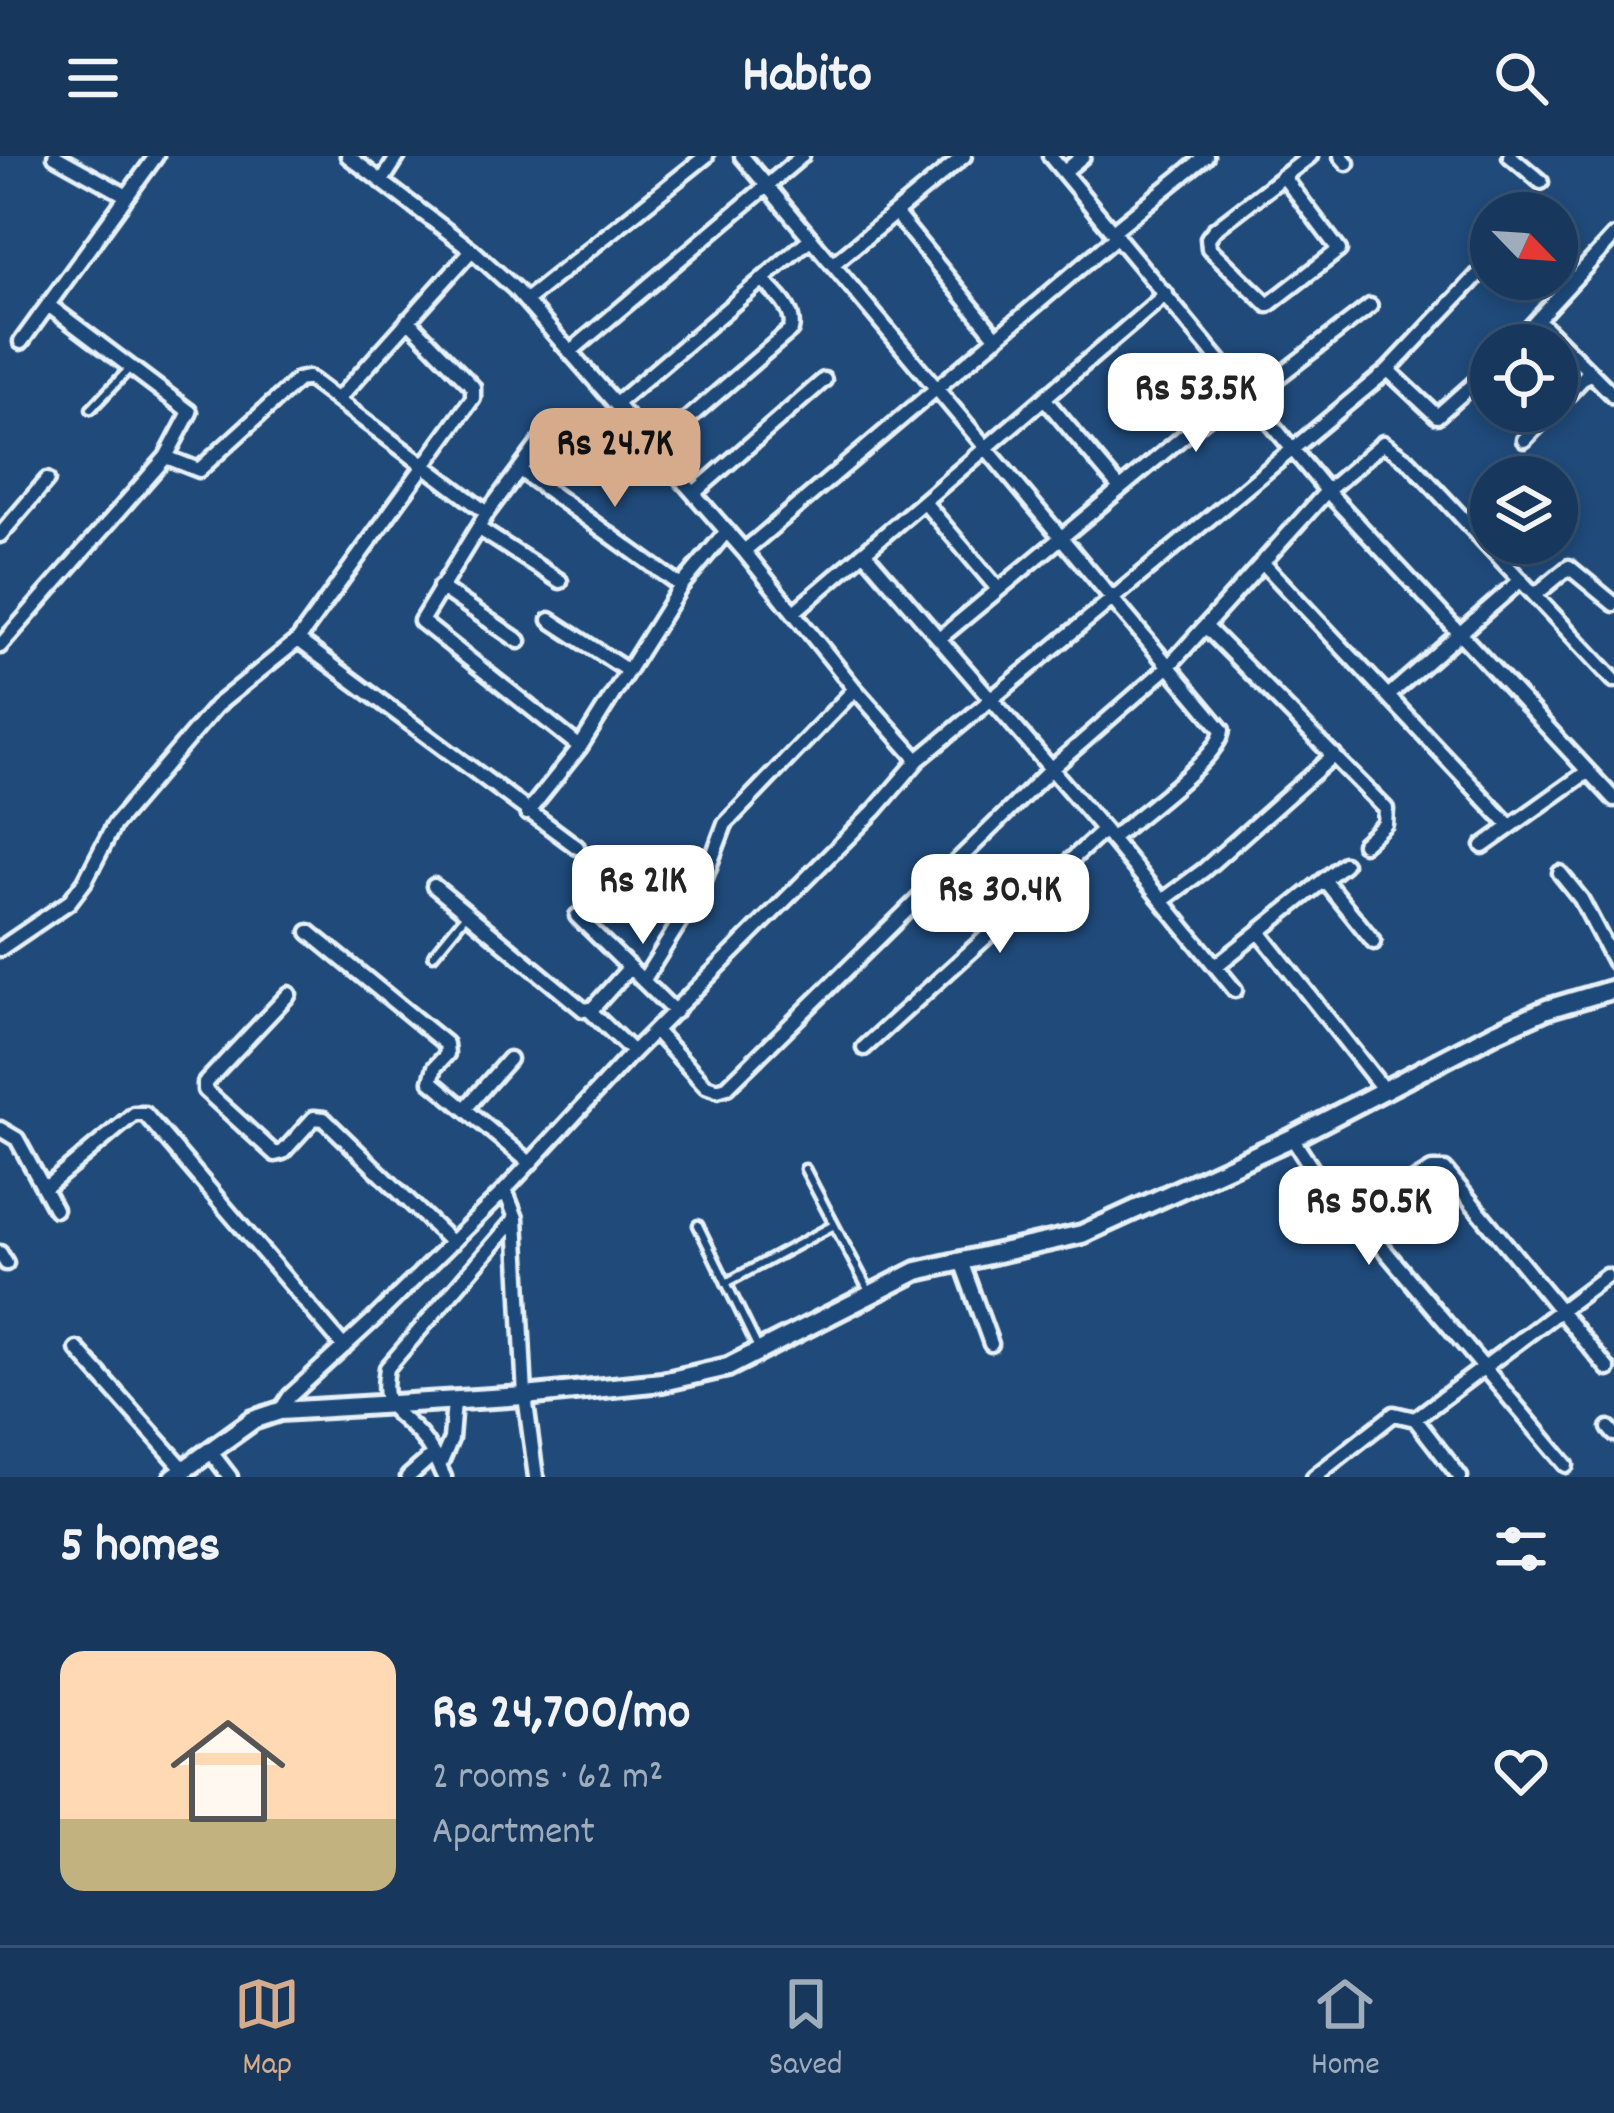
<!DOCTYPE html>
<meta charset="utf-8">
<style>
:root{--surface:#17385c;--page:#244365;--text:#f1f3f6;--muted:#9eacbb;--line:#365272;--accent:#d6ab8b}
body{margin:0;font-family:Dekko,sans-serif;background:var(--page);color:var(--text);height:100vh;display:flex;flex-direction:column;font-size:45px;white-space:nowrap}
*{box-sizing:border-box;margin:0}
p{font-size:39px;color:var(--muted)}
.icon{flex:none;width:66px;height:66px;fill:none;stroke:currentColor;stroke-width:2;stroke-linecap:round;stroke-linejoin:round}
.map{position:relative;height:1321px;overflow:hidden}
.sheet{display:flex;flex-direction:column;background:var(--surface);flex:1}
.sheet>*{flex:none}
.needle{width:78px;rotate:115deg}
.fabs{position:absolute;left:1470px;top:36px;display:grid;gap:24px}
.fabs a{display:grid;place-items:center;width:108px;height:108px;border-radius:50%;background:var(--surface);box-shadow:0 6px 18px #0003,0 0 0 3px var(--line);font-size:60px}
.price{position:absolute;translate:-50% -102px;padding:0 27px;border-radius:24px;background:#fff;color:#222;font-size:39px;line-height:78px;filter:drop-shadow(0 3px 6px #0008)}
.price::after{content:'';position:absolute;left:50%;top:72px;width:36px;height:27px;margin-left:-18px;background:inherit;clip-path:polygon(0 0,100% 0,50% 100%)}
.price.current{background:var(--accent);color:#111}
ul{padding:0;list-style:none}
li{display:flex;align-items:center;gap:36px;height:300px;padding:0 60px}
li+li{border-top:3px solid var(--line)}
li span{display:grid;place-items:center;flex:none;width:336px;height:240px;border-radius:24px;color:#555}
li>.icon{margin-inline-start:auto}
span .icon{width:144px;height:144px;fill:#fffc;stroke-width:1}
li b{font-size:51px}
h2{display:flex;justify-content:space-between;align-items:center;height:144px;padding:0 60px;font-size:51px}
header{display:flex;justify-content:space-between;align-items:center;height:156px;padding:0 60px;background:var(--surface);font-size:54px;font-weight:800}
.menu{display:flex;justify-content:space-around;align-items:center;height:168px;border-top:3px solid var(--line);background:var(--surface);font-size:33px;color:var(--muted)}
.menu a{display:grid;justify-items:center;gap:6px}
.menu .current{color:var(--accent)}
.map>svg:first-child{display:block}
</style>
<header><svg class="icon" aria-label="menu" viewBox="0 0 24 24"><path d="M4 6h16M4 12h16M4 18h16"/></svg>Habito<svg class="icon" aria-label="search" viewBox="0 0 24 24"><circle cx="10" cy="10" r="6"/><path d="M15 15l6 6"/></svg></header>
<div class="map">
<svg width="1614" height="1321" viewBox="0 0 1614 1321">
<rect width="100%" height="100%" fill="#1f4a7a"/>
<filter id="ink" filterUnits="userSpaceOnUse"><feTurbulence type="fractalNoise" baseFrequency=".00833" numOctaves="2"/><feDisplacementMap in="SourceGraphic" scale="24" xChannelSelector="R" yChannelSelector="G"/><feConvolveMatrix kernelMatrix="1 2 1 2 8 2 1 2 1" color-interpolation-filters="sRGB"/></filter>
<g filter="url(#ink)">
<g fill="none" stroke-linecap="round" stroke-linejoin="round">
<defs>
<path id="lane" d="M91,253L129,213
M433,799L465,760
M805,1013L869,1135
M698,1069L758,1192
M726,1127L834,1069"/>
<path id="street" d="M55,0L127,40
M348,0L472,94L515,133L744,395L855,533L918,604
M742,0L1222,574C1220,602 1135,662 1111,683
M1050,0L1327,335L1614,643
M1341,0L1347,7
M1510,0L1541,26
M1064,16L1083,0
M1283,20L1339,94L1268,149L1209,92L1208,82L1214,74L1310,0
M382,25L398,0
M895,57L997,182
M1113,75L1206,0
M833,108L964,0
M526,144L706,0
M1539,165L1614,240
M21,186L156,0
M1514,189L1614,80
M571,195L802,0
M1388,214L1437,260L1491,212
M1252,241L1370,150
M339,242L472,94
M1044,242L1119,331
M617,247L811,82
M1557,250L1588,217
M546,278L487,357L421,465L580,591
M1524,284L1552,255
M655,291L791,174C796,154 776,138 763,124
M166,301L199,314L298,224L308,222L487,357
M521,315L681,430
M694,337L824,224
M924,346L998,433
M478,372L560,425
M0,379L47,324
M744,395L1117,80
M865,397L1104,674L1235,834
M1262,406L1509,669
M440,431L519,485
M1535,439L1569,411L1614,448
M794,456L1166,138
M550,464L628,515
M1207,472L1386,653L1385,668L1363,688
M940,482L1243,231
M298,484L577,691
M0,490L166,301L190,256L48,149
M1388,540L1521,424
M527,657L580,591L681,430L727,375
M1483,690L1587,616
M1560,717L1581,743L1614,806
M1325,725L1374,786
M434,730L584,854L593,852L630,811
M1162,745L1204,714L1334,599
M577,760L675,856
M309,776L446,888L447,898L435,911L431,925L530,1007
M1260,777L1384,934
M0,793L69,746L85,725L114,669L216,550L298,484L473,242V231L408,164
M1216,810L1344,708
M643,825L701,732L725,668L855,533
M289,838L205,927V934L275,998L283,996L314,962L324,963L452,1087
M589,854L633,896
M656,876L706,930L717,934L727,931L1051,613L1170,509L1327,335L1383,287L1410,306L1614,524
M864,892L1104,674
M465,953L509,903
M0,973L17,983L55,1053
M1292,982L1331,1042L1366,1072L1566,1309
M44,1033L134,958H145L344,1191
M505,1034L516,1062L525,1240L536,1321
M1353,1062L1432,1014H1445L1608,1213
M0,1097L6,1107
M961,1105L991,1188
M77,1193L183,1312
M280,1255L290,1240L375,1162L505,1034L633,896L875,654L918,604L1388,214L1491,105
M1415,1263L1460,1321
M1609,1272L1614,1278
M210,1295L230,1321
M439,1311L451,1283L454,1245
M408,1321L433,1299
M444,1321C437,1306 430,1290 419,1278C393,1251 380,1253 387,1212L516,1062
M1314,1321L1394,1258L1415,1263L1606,1120"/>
<path id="secondary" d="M174,1321L253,1264L280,1255L525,1240L662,1226L728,1211L917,1115L1082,1078L1292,982L1496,876L1547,853L1614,833"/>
</defs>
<use href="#lane" stroke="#e8f1f8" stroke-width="15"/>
<use href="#street" stroke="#e8f1f8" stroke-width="21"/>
<use href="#secondary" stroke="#e8f1f8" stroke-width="26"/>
<use href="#lane" stroke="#1f4a7a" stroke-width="6"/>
<use href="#street" stroke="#1f4a7a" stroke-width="12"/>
<use href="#secondary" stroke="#1f4a7a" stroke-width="16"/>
</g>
</g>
</svg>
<div class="fabs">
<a><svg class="needle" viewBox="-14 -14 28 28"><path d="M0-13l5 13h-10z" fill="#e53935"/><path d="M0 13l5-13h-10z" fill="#9eacbb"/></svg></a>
<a><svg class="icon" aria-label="locate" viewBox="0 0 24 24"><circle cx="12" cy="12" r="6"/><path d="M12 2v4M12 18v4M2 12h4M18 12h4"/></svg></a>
<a><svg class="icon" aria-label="layers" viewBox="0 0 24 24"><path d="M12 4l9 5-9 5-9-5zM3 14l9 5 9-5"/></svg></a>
</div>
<b class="price" style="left:1196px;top:299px">Rs 53.5K</b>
<b class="price current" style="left:615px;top:354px">Rs 24.7K</b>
<b class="price" style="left:643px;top:791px">Rs 21K</b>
<b class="price" style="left:1000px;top:800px">Rs 30.4K</b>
<b class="price" style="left:1369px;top:1112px">Rs 50.5K</b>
</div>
<section class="sheet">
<h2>5 homes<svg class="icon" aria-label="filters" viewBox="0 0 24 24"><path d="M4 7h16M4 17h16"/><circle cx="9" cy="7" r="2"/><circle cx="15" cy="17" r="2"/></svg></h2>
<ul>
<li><span style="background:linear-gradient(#ffd9b3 70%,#c2b280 0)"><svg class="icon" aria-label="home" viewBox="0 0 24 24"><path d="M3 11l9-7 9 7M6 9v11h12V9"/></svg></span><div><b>Rs 24,700/mo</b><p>2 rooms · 62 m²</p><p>Apartment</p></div><svg class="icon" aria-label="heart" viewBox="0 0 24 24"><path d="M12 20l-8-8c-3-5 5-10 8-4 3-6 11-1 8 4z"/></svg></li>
</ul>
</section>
<nav class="menu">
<a class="current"><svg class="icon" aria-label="map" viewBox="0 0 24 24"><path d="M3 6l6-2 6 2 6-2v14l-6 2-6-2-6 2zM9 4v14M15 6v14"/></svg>Map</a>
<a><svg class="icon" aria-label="saved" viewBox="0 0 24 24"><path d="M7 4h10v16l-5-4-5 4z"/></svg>Saved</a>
<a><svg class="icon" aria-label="home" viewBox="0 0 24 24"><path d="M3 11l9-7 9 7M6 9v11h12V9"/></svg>Home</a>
</nav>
